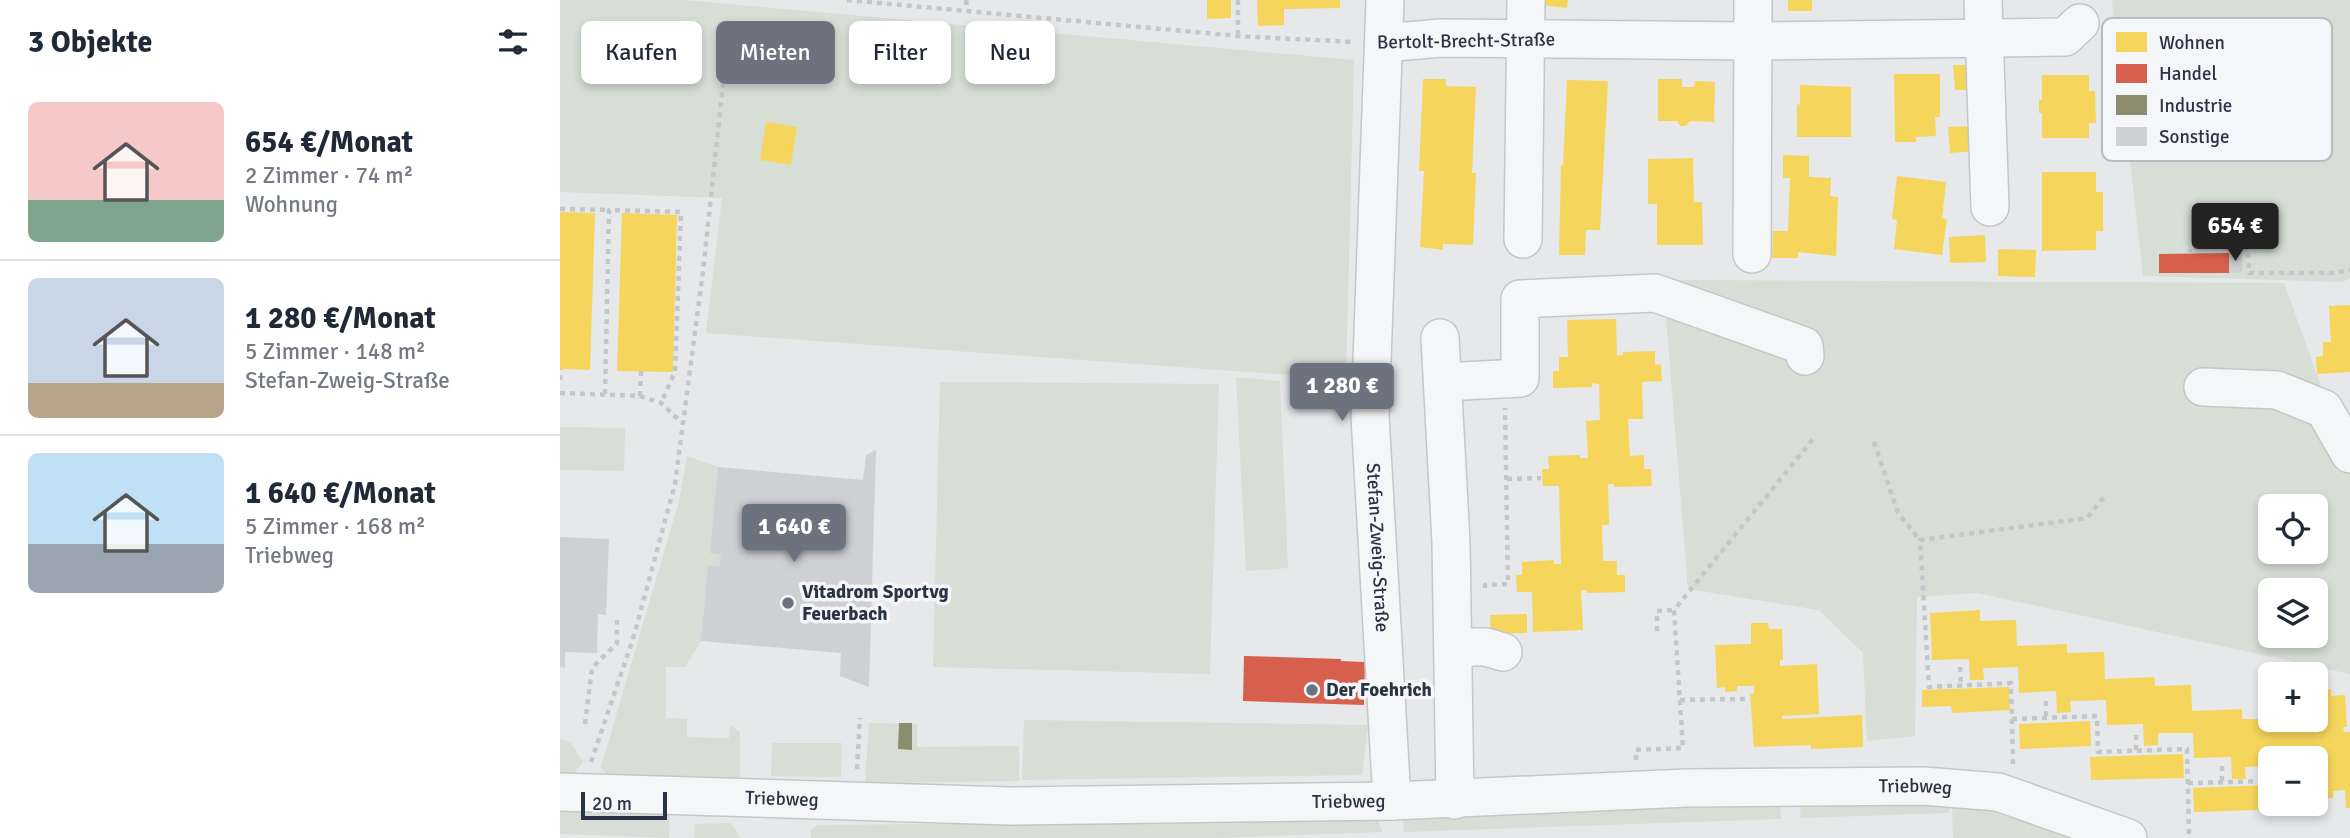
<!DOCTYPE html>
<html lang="de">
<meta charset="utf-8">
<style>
:root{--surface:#fff;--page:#f2f2f3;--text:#1f2937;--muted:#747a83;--line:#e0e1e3;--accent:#6c737f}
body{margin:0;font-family:Signika,sans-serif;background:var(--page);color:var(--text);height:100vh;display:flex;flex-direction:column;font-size:26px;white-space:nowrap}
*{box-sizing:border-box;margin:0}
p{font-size:23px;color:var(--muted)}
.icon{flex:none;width:38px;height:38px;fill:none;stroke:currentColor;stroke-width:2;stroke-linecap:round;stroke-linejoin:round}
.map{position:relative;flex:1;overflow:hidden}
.drawer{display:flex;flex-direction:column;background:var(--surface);width:560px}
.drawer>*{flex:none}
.hud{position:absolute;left:21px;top:21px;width:665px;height:63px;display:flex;gap:14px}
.controls{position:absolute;left:1698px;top:494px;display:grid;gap:14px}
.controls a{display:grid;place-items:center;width:70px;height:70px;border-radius:10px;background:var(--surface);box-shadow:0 4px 10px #0003;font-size:35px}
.scale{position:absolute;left:21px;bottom:18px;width:86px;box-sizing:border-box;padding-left:7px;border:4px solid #2b3445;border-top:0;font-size:19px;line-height:24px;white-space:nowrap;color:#2b3445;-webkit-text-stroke:5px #f4f6f9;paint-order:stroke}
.price{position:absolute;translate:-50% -60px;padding:0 16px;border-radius:7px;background:var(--accent);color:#fff;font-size:23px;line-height:46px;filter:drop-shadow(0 2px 4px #0008)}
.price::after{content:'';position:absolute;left:50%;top:42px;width:21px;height:16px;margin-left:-10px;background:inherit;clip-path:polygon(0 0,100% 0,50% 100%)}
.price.selected{background:#222;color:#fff}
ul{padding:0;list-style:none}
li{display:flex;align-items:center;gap:21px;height:175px;padding:0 28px}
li+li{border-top:2px solid var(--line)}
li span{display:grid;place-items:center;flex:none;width:196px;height:140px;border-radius:10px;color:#555}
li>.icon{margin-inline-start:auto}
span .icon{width:84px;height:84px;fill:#fffc;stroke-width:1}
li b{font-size:30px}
h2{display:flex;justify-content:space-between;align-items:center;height:84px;padding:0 28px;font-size:30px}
.pill{padding:0 24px;border-radius:10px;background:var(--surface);box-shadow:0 4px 10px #0003;font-size:24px;line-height:63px}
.pill.selected{background:var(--accent);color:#fff}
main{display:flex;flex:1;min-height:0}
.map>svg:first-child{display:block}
</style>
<main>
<section class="drawer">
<h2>3 Objekte<svg class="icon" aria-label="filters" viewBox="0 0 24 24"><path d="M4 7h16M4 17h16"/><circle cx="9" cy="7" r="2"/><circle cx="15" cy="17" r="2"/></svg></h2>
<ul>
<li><span style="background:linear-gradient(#f6c9c9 70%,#7fa58c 0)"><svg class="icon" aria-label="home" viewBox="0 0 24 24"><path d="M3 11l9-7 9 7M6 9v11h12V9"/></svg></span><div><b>654 €/Monat</b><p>2 Zimmer · 74 m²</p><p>Wohnung</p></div></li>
<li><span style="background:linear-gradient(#c9d6e8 75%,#b9a48a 0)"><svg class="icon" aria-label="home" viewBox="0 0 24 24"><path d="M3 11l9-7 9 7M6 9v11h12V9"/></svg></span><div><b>1 280 €/Monat</b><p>5 Zimmer · 148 m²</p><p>Stefan-Zweig-Straße</p></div></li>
<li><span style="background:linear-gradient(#bfe0f5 65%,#9aa5b1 0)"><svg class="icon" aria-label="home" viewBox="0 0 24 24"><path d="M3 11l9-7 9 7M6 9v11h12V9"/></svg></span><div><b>1 640 €/Monat</b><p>5 Zimmer · 168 m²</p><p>Triebweg</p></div></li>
</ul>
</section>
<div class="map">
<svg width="1790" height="838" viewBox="0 0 1790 838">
<rect width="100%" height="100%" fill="#e6e8ea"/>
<path fill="#d6ded6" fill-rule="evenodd" d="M0,0H124L794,60L786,379L146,333L162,198L0,192Z
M1552,0H1790V278L1783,282L1583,276Z
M1103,280L1724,283L1790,467V674L1418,593L1357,597L1355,736L1307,741L1303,653L1259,610L1128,589ZM1710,506H1755V551H1710ZM1710,590H1755V635H1710Z
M676,377L720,381L728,568L686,571Z
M380,382L659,384L650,674L373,667Z
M0,427L65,428L64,471L0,470Z
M127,456L158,467L150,553L161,555L159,566L148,565L141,641L125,667H106V718L127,719V737L169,738L170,725L180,732V778L171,783L46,774L41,767L119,501Z
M464,720L808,725L802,775L462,780Z
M309,723L357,724V747L459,746V781L305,783Z
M0,739L11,743L23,762L13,774L0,775Z
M212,743H282L281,777L211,776Z
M1390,796L1389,813L1240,818L1241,798Z
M1220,799L1221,819L844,832L843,815Z
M1392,805L1437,810L1514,838H1393Z
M0,809L110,814L109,838L0,834Z
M818,820L822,832L655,838H251V830L257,825Z
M171,823L181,838H134L135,824Z"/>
<path fill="#f6d55c" d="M647,0H671V18L647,19Z
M697,0H780V8L724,9V25L698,26Z
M982,0H1008L1007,8L981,5Z
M1228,0H1252V11H1228Z
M1393,65H1406L1408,90H1395Z
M1334,74H1380V117H1375L1376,136L1356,137V142H1335Z
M1482,75H1529V91H1535L1536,123H1529V138H1482V113H1479V100H1482Z
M863,79H886V86L916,87L912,173H916L913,245L883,244V250L860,247L864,171H859Z
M1098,79H1122V87H1134L1135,81L1155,82L1154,122L1130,121L1126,126H1120L1117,121H1098Z
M1007,80L1048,81L1040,230H1026L1025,255H999L1001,165H1003Z
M1240,85L1291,87V137H1237V104L1240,105Z
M206,122L237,127L231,165L200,160Z
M1415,126L1416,151L1390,153L1388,127Z
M1223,155L1249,156V177L1271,178L1270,196L1278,197L1276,256L1238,252V258H1212L1213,231H1228L1230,178H1223Z
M1133,158L1134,202H1142L1143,245H1097V204H1088V159Z
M1482,172H1536V192H1543V231H1536V250L1482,251Z
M1337,176L1386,182L1382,218L1387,219L1382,255L1334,249L1337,220L1332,219Z
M0,212L35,213L30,370L0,369Z
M62,213L117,215L113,372L57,371Z
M1425,235L1426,262L1390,263L1389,237Z
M1438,249L1476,250L1475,277L1438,276Z
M1790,305V372L1757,374L1756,357L1763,356V342H1771L1769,306Z
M1056,319L1057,356L1063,355V352L1095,351V365L1101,364L1102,381L1082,382L1083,419H1068L1070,456L1084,455V469H1091L1092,486L1054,487V484H1048L1049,525H1042L1043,561H1057V575H1065V592L1027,593V590H1021L1023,630L973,632L972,592H957L956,575H962V562L994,560V564H1001L999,486H983L982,469H989L988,456L1020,455V458H1028L1026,421L1040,420L1039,384L1032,383V387L993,388V371H999V357H1008L1007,320Z
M1420,610V621L1456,620L1457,646L1507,644V653L1544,652L1545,679L1594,677L1595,686L1631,685L1632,711L1682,709V719H1755V690L1771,689V696L1785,695L1787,727H1783L1784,732H1790V808H1786L1785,790L1773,791V798H1755L1757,752L1720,754V758H1710V766L1685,767L1686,779H1672L1671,757L1634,758L1633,733H1598V745L1584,746L1583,724L1547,725L1546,700L1510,701L1511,712L1497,713L1496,691L1459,693L1458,667L1423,668L1424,680H1410L1409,659L1372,660L1370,613Z
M967,614V633L931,634L930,615Z
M1191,623H1208L1209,629H1222L1223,660H1220V666L1257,664L1259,714L1222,716V719L1302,715L1303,747L1251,749V745L1194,747L1190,694H1194V686H1177V691L1165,692V687L1157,688L1155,645L1191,644Z
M1449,687L1450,710L1392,713L1391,706L1362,707V690Z
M1530,721L1531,746L1460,749L1459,724Z
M1623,754L1624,778L1531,780L1530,757Z
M1710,785V803H1756V808L1634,812L1633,788Z"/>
<path fill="#d6604d" d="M1669,253V273H1599V254Z
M684,656L781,659V661L805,662L804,705L683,701Z"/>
<path fill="#8c8c6e" d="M339,723H352V750L338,749Z"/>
<path fill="#ced0d3" d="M1669,253H1682V272L1669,273Z
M316,450L309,687L280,676L281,653L141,641L148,565L159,566L161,555L150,553L158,467L303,480L306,455Z
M0,537L49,539L46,615L38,614L37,653L5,652V668L0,667Z"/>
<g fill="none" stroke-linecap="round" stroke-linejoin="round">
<defs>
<g id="minor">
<path id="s1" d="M825,0L810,416L832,801"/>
<path d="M1423,0L1430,207"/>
<path d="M824,43L881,38L1193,41L1505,37L1520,23"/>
<path d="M963,239L966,0"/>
<path d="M1192,254L1193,0"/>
<path d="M880,338L891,542L895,800"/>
<path d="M883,382L960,378V299L1095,293L1244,346L1245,356"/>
<path d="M1643,387L1717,390L1764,409L1790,454"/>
<path d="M894,647H926L943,652"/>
<path id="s2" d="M0,792L449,806L832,801L1127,788L1363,786L1438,792L1568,838"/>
</g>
</defs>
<use href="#minor" stroke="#c4c6c8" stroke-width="40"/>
<path stroke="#c5c6ca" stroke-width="4.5" stroke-dasharray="5 5" stroke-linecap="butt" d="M287,0L678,36L792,42
M406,0L407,10
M678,0V36
M0,209L49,210
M1630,254V247L1688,248L1689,273H1773L1790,270
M0,380L1,369
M0,393L80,396L101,403L122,423
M45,394L49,210L121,212L115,372L101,403
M80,396L81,371
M1314,442L1338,513L1360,540
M947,479L981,478
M925,588V585L948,584L945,408
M1097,631V611L1114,610
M1400,667L1401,685
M1120,700L1186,699
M1486,701V717
M1452,719L1537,716L1538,752L1627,749L1629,838
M25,724L32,668L57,643V620
M1576,735V751
M1076,760V750L1123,748L1114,610L1253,439
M31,762L73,639L115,484L143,271L170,19
M1453,764L1451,683L1369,687L1360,540L1527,518L1546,495
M1662,766V782
M297,769L300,718
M1628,783L1710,781"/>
<use href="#minor" stroke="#f5f6f7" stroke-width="37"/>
</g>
<g fill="#6c737f" stroke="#f4f6f9" stroke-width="2.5">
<circle cx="228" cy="603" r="7"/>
<circle cx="752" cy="690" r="7"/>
</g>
<g text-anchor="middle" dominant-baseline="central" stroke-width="7" stroke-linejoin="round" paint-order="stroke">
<g font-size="19" fill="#2b3445" stroke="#f4f6f9">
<text transform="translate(906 41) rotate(-1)">Bertolt-Brecht-Straße</text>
<text stroke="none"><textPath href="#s1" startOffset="548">Stefan-Zweig-Straße</textPath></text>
<text stroke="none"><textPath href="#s2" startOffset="1356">Triebweg</textPath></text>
<text stroke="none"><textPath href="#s2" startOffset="222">Triebweg</textPath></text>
<text stroke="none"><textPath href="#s2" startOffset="789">Triebweg</textPath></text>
</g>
<g font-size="19" font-weight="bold" fill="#2b3445" stroke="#f4f6f9" text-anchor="start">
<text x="242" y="592">Vitadrom Sportvg<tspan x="242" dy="22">Feuerbach</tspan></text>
<text x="766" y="690">Der Foehrich</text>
</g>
</g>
<rect x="1542" y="18" width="230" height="143" rx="10" fill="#f4f6f9" stroke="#b8bcc3" stroke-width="2"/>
<rect x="1556" y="32" width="31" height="20" fill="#f6d55c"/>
<rect x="1556" y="64" width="31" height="19" fill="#d6604d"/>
<rect x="1556" y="95" width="31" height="20" fill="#8c8c6e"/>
<rect x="1556" y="127" width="31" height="19" fill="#ced0d3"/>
<g font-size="19" fill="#2b3445">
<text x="1599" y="49">Wohnen</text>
<text x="1599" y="80">Handel</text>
<text x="1599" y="112">Industrie</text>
<text x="1599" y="143">Sonstige</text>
</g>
</svg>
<div class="controls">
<a><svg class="icon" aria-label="locate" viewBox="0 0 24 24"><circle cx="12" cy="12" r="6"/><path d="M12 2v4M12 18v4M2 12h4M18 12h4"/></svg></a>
<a><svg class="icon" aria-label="layers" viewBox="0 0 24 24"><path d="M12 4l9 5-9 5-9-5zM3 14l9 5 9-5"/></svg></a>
<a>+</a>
<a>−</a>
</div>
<div class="scale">20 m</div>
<b class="price selected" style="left:1675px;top:263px">654 €</b>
<b class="price" style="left:782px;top:423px">1 280 €</b>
<b class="price" style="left:234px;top:564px">1 640 €</b>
<div class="hud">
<a class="pill">Kaufen</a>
<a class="pill selected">Mieten</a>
<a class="pill">Filter</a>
<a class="pill">Neu</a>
</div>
</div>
</main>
